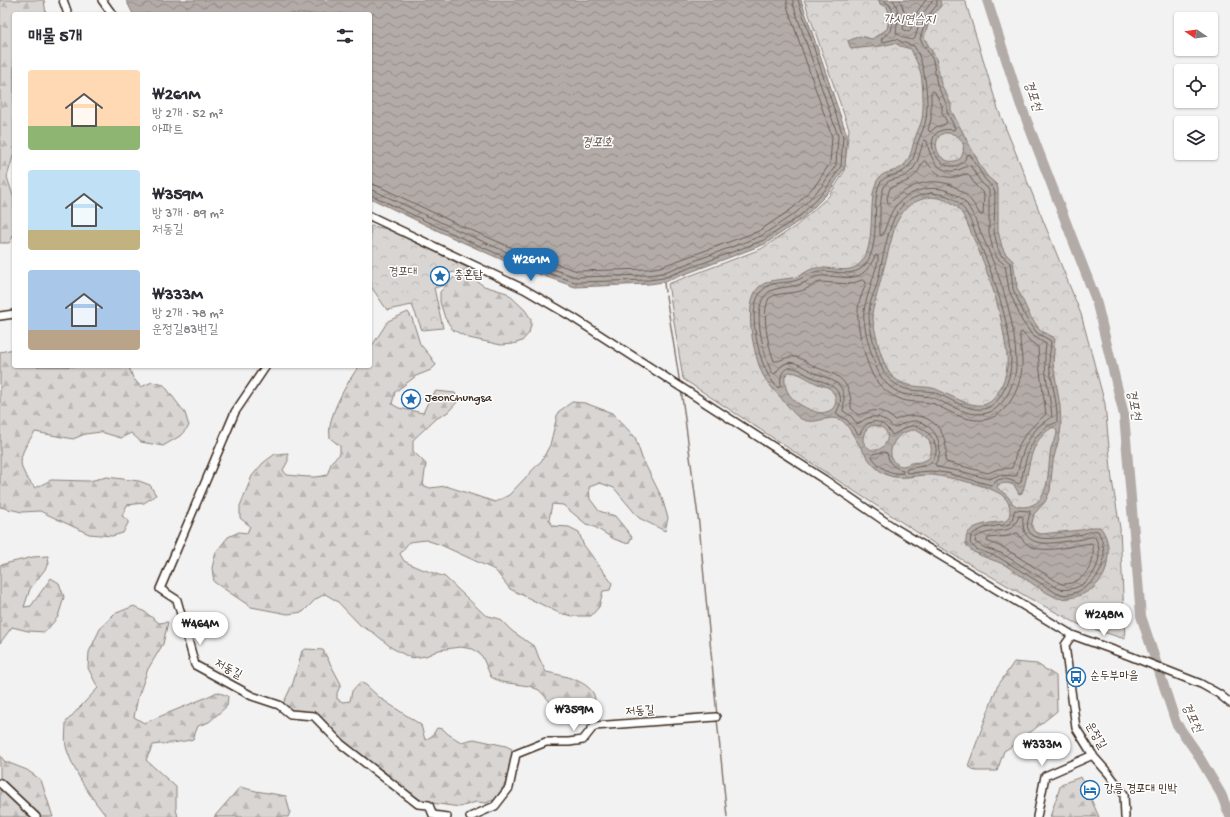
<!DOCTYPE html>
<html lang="ko">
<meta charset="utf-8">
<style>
:root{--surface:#fff;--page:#f2f2f3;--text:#2b2b33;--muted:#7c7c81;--accent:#1f6fb2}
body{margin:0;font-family:"Gochi Hand","Poor Story",sans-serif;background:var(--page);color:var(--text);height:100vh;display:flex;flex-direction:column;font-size:15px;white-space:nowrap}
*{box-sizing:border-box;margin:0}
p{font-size:13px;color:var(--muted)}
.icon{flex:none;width:22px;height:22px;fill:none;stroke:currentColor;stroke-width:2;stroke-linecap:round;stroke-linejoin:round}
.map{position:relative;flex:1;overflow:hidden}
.panel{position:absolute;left:12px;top:12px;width:360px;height:356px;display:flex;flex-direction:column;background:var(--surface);border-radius:4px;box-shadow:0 1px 3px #0004}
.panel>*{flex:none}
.needle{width:26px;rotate:283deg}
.tools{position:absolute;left:1174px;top:12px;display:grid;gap:8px}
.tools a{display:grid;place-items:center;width:44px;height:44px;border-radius:4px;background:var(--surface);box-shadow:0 1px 3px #0004;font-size:20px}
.price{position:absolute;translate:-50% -34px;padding:0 9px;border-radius:14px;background:#fff;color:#222;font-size:13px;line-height:26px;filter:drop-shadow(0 1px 2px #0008)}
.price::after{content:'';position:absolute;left:50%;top:24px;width:12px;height:9px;margin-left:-6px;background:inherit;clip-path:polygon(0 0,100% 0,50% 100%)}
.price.selected{background:var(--accent);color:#fff}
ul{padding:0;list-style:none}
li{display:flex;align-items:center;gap:12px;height:100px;padding:0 16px}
li span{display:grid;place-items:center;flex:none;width:112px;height:80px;border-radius:4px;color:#555}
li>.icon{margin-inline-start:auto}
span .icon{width:48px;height:48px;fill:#fffc;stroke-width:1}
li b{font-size:17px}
h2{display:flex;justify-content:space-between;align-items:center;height:48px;padding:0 16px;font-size:17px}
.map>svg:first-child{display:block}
</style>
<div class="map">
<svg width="1230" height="817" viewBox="0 0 1230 817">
<defs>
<pattern id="forest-firs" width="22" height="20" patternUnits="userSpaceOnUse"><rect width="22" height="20" fill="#d8d5d2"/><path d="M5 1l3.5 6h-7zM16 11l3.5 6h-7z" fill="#bab7b4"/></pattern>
<pattern id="park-crowns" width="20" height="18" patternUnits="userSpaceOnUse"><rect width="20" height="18" fill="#d8d5d2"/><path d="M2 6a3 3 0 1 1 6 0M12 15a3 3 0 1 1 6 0" fill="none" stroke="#bab7b4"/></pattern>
<pattern id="water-waves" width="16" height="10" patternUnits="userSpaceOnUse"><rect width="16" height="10" fill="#b2aba7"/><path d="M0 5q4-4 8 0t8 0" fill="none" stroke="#928b87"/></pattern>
</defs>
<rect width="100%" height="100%" fill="#f3f2f2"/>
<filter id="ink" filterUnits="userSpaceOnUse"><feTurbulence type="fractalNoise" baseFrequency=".025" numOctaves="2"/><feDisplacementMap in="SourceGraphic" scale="8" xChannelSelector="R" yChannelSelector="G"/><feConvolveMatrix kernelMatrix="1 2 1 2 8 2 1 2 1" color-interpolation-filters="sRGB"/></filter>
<g filter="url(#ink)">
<path fill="url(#forest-firs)" stroke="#8a8078" d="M0,0H44L46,14H14V153L7,177L14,199V235L9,243H0Z
M461,275L469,276L484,286L507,293L525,310L531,319V325L529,333L522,341L513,344L501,345L469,338L453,330L445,318L440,302V292L453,278Z
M408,312L412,318L420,344L431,357L436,365L431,370L416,376L395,392L392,404L399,408L423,413L430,398L436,391L455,393L458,401L448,412L434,420L413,440V451L426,464L423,485L430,488L446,486L495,502L509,495L542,460L550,445L558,412L572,402L585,403L612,413L635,437L642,458L662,498L668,518L665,531L639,518L614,488L600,483L589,487L590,499L599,511L615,516L632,537L628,544L614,539L593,526L586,524L563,505L552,504L549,520L553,526L569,527L579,532L583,544L612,583L610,590L603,591L599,607L591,616H573L559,613L510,589L495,570L441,545L426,540L409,542L400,554L404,561L416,567L445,577L485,615L500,619L512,631L535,647L539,658L546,672C561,675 593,681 595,699C595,701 594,703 594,705C592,714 587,716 579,719L558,710L539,690L529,686L501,682L491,677L482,656L473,649L460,647L439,650L426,656L411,658L392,648L374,633L361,626L337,601L325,594L316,599L303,612L288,614L251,607L214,582L212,568L216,552L228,537L239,532L247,533L250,526L240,518V506L252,476L263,463L275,454L288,453V461L283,470L287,475C301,476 313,479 327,475L332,461L340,454V446L330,438C330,434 329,430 330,426C333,407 348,381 359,366H370V349L388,321Z
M14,349V366L129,367L133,378L141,387L152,382L164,385L185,413L189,426L180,436L163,446L141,442L131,433L121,438L101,432L85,434L73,439L35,432C18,456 15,465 35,488L51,480L89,481L107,477L139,481L150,485L156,495L144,503L127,505L122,516L129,521L123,533L112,536L89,534L40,511L22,512L0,507V352Z
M48,556L49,564L30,589L24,607L31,606L51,578L59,583L64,597L58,617L45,632L28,631L12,627L0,643V565L33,557Z
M134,606L145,612L159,623L168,622L163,644L148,669L138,697L134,717L144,723L205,698L217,692L228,696L227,706L209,722L198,726L193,739C180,743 167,743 153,745L146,760L176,787V809L178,817H107C91,798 75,774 67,750C64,742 66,730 66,722L98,688L88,668L89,652L100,629L114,614Z
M306,649L323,650L341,684L337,693V699L343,702L350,701L352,691L360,682L366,685L380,698L421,725L425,740L432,736L437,728L443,729L448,734L461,742L474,739L506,746L512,749V772L496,799L486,803L476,802L460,807L424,802L402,788L385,772L345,744L334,732L303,712L294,711L283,704L293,683L302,651Z
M1014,662L1037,664L1056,676L1057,711L1017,743L1004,751L997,771H976L968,766L997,687Z
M0,755L4,761L27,770L41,780L53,817H0Z
M1081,777L1099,817H1050L1061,784Z
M240,787L256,791L286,796L290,812L288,817H214Z"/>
<path fill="url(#park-crowns)" stroke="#8a8078" d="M804,0H965L998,109L1081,314L1105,404L1112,480L1120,528L1125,639L1078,624L1029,598L938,546L683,379L668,284L761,249L796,226L829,196L844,172L849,129Z
M372,226L388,229L470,269L450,273L445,285L434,288L443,328L422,330L412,305L387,310L370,285V227Z"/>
<path fill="url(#water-waves)" stroke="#827770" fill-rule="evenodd" d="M126,0H801L847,135L845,167L829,192L802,219L765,244L664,282L649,284L575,287L516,266L451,237L370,198V14H133Z
M879,0H940L941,6L930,18L924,38L936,58L941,84L951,104V110L981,167L987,176L997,185L998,189V231L1002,247L1005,253L1013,261L1017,288L1030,316L1040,330L1053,337L1055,339L1053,363L1060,406L1061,426L1060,434L1053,461L1050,491L1045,502L1034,514L1032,523V527L1034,531L1037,533L1041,534L1081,530L1093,527H1100C1107,535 1109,547 1108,556C1107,561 1107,567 1105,572C1098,590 1075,601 1057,598C1038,589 1022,576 1005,565C995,560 984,558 974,552C969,549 965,546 966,540C966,523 994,523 1006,521C1009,518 1010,515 1010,511C1010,505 1008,501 1004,497C994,486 948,477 932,475C917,474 901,481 887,475C871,468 862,449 853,435C850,430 846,423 841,420C827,413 812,429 797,416C793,413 790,408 787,405C779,395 769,386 763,375C754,357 742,303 759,287C771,277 786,281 799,276C805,273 809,269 816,268C829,266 846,274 857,266C877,253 868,207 875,186C880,168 894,175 904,165C910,159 912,149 914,141C916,134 920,127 922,119C924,108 923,85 921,74C919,65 914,57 911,49L900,46L895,43L881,46L851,49L848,41L860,36L872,39L887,29L890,15L887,7L880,4ZM944,133C960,132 969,145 960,159C939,170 928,139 944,133ZM930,197C940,198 951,200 958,208C965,216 969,228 973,237C988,271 1000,306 1005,342C1006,349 1008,358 1007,366C1006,378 998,400 986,404C973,409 952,396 940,391C935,388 929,387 923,387C912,386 903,385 894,378C882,369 874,329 872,313L895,226C904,207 910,202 930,197ZM789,372C800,372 808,380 818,384C821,385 826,386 829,388C838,395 839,409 826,412C821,414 816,412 811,410C796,404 783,394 785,376ZM874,425C904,430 876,467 863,441C863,433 866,427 874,425ZM1053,427L1056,429C1059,436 1053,441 1051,448C1047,468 1052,505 1024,507C1016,507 1013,505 1009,498C1006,493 998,491 997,486C1001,483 1008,482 1013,485C1016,487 1017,491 1019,494L1022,493C1031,469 1027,442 1053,427ZM915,430C925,434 933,442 931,453C930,456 929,459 926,460C921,463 916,462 911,463C908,464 905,466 902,466C883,464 889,431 915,430Z"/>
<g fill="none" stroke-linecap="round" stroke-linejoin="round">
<path stroke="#6b5e55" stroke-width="1" d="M883,0L890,5L894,15L891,31L882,38L881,41L883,42L896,39L902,42L914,46C925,62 929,99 926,119C925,126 921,134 918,142C915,151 914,162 906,169C896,178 883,172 878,188C872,211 881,249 863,267C851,278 833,270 819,271C810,272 803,279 794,281C787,283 780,282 773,284C753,290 753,313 755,330C758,350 763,373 778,388L781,386C779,373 785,363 800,370C803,372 806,375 810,376C821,382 835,383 840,396C842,403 838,408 836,414L847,420L858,434H860C865,422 876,417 886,427C889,429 891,433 892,435C900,432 906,425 915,426C930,428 944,450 931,462C925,467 915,467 907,469L906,471L907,473L931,471L947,473L991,485C993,484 994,482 996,481C1003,476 1013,481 1019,484L1021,482C1025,462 1029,438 1048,426C1051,424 1054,424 1057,422C1058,402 1051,382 1049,363C1049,355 1051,348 1051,341L1037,333L1026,318L1013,289L1010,263L1001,255L998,249L994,232L995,193L993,188L984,178L970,154L967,155C965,161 961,165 954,166C932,169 919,124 954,130L955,128L947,112V105L937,85L933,60L920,39L927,17L937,5V0
M893,0C901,10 897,21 896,33L904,38L913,40L915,38L922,15L931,3L932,0
M900,0L905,14L903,29L908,32L910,31L917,12L926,0
M933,91L935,92L942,106V113L947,122L945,124L936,127L930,132L928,130L931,119V93Z
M924,140L927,141C929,157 939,176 958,170C962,169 966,166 970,165L980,181L989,190V232L993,250L997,258L1005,265L1009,290L1022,321L1033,336L1046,344C1042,368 1050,393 1052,417C1050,419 1047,420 1044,422C1027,435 1021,455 1017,475L1016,476L999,475L989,479L964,472L937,467L935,464C947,448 935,423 915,421C907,421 901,425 894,428C887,421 879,414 868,418C864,419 861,423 857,424L851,416L843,411C848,382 835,382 813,372C799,365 787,354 776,373L773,374C766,363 762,343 760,330C758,314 758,293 776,289C783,287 791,287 798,285C806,283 812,277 820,276C846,275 861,287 875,256L877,255L878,257V261C875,270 873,279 870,288C868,295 865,303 864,311C862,325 873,363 880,375C885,384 894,391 903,394C912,396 921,395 930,397C935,398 939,400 944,403C957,409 973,417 987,413C1004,409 1017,380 1016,364C1016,319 999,274 981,233C976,222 972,210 964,201C944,181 911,186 895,207C889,215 886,226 883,235L881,236L880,235C880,224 878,186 889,181C899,177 905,179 913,169C919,161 920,150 924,140Z
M925,161C935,170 938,179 955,177C960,176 964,174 968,174L976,186L984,194L983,215H980C960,174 920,172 890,203H888L887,198L890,188C908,180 914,182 923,162Z
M370,184L378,186L457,224L522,252L577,271L648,269L660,267L759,231L793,208L817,183L830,163L832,137L787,6V0
M370,190L375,191L455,229L520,258L576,277L648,275L662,273L761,236L797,212L822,186L836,165L838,136L793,4V0
M931,193C942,194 953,196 961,205C969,214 973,227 977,237C991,269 1022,350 1007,383C1003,392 998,404 987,408C970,414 949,397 933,392C923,390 913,392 903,388C896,385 889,380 885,374C878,363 868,326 869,313C869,303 874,293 877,284C882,264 887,228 898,211C905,200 918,195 931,193Z
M370,195L373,196L453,234L518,263L575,282L649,280L663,278L764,240L800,216L826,189L841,166L843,136L798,0
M863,280L865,281L866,283C863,292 858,302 858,312C856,326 867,367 875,379C881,388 889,394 898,398C909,404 922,400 934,404C947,410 961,419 976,420C1004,423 1021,390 1022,366C1023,355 1019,344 1020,333L1022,332L1030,341L1038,347L1039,364L1046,414C1034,425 1023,434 1017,450C1015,456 1014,463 1012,468L998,469L988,473L946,462L945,460C950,440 938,418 917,416C909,415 902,417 895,420C879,408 877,409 858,415L851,408C852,391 845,378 829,372C824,370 819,369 814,366C808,363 802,358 795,357C785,356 780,362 774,361C768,345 761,314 769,298C780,291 794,295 806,289C811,287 814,283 820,282L850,284Z
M884,452L887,453C889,463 893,468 903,470V473C890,475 879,467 872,457L873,454Z
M1015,510L1030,511C1030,516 1026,522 1028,529C1030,534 1035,537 1040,538C1051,540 1072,536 1083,534C1088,532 1093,530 1098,531C1109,553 1105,575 1084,588C1077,593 1067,596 1058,594L1008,563L998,557L976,549L970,543L971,536L974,533L984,528L1009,524L1012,520Z
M1019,516H1022L1023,517C1021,544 1040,545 1061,542C1068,541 1076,540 1083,539C1087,538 1091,536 1095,537C1108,561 1088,594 1059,589L1001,553L985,548L975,542L976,537C981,535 986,532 991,532C1007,529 1012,533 1019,516Z
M1016,533H1018C1021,538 1024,542 1028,545C1043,555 1074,545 1091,543C1094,548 1093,551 1093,556C1091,572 1078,585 1061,584L1004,548L987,541L988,538L1009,536Z"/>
<path stroke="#827770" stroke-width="1.5" d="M664,282L665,292
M666,296L680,384
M681,389L699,524L717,716
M717,719L727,817"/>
<path stroke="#b2aba7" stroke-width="10" d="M987,0L1020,103L1096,300L1124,415L1141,616L1176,723L1195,750L1221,794L1230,816"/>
<defs>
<path id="minor" d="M63,0L68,14
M102,0L112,14
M370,216L524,289L572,317L825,480L893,527L1072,635L1130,656L1201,684L1219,694L1230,703
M0,316L14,314
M266,366L235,412L160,589L177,600L195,665L252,696L279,705L290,714L314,716L341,744L418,804L429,805L433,815L447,817
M1072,635L1065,645L1076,728L1094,757L1109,774L1124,794L1125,817
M0,783L36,817
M470,817L495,806L509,788L516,754L546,742H569L583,740L594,726L716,717
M1037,817L1045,776L1093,755"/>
</defs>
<use href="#minor" stroke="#3b2a1e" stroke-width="10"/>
<use href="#minor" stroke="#fff" stroke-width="7"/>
</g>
</g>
<defs>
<symbol id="sight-ring" viewBox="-11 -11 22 22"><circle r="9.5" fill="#fff" stroke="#1f6fb2" stroke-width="1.5"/><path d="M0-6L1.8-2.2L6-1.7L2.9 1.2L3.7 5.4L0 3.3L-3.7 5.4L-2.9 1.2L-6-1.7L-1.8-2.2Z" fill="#1f6fb2"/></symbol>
<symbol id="bus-ring" viewBox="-11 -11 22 22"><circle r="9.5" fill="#fff" stroke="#1f6fb2" stroke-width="1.5"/><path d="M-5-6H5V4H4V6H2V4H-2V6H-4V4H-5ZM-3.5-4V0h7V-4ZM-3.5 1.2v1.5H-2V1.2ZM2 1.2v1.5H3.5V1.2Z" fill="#1f6fb2"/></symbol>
<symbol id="hotel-ring" viewBox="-11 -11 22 22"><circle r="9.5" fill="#fff" stroke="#1f6fb2" stroke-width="1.5"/><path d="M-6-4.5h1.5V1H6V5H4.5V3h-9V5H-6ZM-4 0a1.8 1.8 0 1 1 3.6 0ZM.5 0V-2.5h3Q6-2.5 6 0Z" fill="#1f6fb2"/></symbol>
</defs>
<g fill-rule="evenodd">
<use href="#sight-ring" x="429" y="265" width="22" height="22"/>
<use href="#sight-ring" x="400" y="388" width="22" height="22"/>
<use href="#bus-ring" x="1065" y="666" width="22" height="22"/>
<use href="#hotel-ring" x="1079" y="779" width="22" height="22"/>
</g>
<g text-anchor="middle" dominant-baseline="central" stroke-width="3" stroke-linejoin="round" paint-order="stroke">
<g font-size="12" fill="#62554b" stroke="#fff">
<text x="403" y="273">경포대</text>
</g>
<g font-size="12" fill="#3b2a1e" stroke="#fff" text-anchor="start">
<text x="454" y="276">충혼탑</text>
<text x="425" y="399">JeonChungsa</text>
<text x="1090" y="677">순두부마을</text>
<text x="1104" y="790">강릉 경포대 민박</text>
</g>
<g font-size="12" fill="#3b2a1e" stroke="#fff">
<text transform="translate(228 670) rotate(28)">저동길</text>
<text transform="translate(640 712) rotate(-4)">저동길</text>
<text transform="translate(1095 736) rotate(60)">운정길</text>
</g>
<g font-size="13" font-style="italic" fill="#65574e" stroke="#fff">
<text x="909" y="20">가시연습지</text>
<text transform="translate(1032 96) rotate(71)">경포천</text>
<text x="597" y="143">경포호</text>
<text transform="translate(1133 405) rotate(79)">경포천</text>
<text transform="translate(1191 718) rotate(64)">경포천</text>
</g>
</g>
</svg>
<div class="tools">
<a><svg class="needle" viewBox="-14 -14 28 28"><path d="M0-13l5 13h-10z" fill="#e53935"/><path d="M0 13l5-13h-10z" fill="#7c7c81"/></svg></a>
<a><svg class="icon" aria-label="locate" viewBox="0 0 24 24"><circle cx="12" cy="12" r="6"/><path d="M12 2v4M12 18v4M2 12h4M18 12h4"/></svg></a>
<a><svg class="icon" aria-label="layers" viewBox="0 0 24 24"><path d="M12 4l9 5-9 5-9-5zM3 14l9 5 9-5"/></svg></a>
</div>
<b class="price selected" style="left:531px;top:282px">₩261M</b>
<b class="price" style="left:1104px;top:637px">₩248M</b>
<b class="price" style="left:200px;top:646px">₩464M</b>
<b class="price" style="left:574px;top:732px">₩359M</b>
<b class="price" style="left:1042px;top:767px">₩333M</b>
<section class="panel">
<h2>매물 5개<svg class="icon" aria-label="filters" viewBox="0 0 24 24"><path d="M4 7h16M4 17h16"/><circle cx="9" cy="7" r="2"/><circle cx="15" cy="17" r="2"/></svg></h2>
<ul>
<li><span style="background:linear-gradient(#ffd9b3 70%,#8fb573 0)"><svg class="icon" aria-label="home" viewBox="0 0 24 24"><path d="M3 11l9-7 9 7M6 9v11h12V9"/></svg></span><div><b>₩261M</b><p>방 2개 · 52 m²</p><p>아파트</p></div></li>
<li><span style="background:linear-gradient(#bfe0f5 75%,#c2b280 0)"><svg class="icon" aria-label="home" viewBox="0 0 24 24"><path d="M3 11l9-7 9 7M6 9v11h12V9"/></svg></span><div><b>₩359M</b><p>방 3개 · 89 m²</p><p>저동길</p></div></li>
<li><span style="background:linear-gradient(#a9c7e8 75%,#b9a48a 0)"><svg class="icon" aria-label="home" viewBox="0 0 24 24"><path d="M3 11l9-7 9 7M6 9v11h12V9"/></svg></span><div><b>₩333M</b><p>방 2개 · 78 m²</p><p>운정길83번길</p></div></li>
</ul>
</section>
</div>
